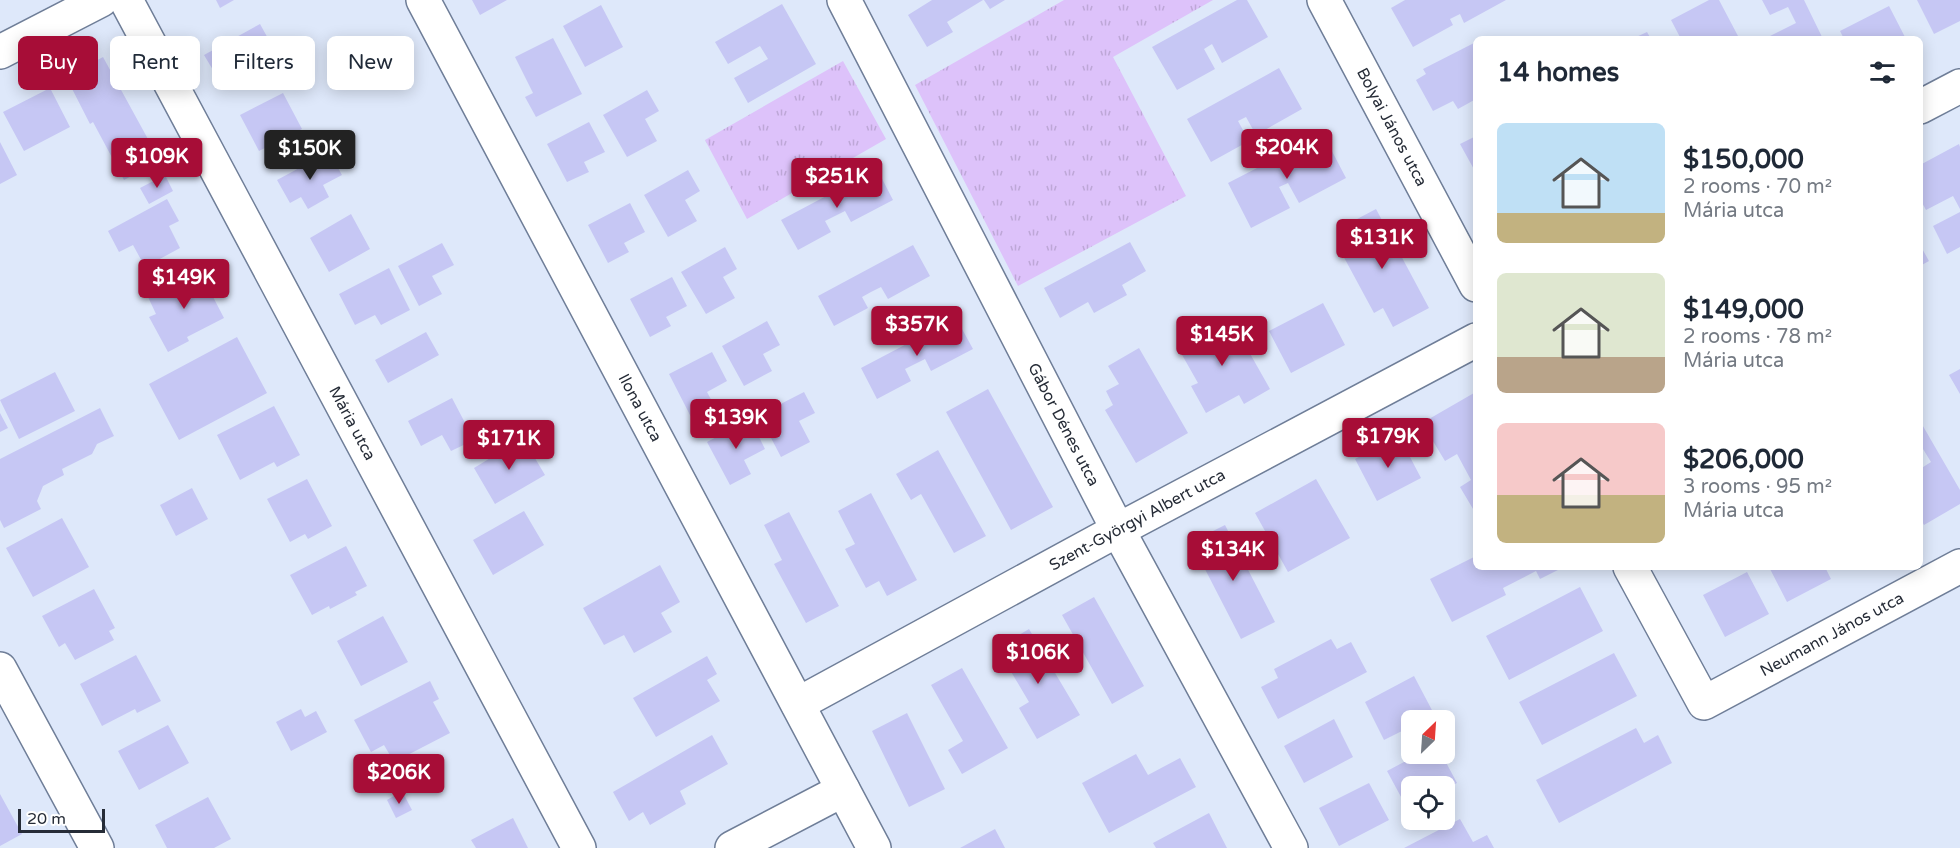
<!DOCTYPE html>
<meta charset="utf-8">
<style>
:root{--surface:#fff;--page:#f2f2f3;--text:#1f2937;--muted:#747a83;--accent:#a70d37}
body{margin:0;font-family:"Varela Round",sans-serif;background:var(--page);color:var(--text);height:100vh;display:flex;flex-direction:column;font-size:22px;white-space:nowrap}
*{box-sizing:border-box;margin:0}
p{font-size:20px;color:var(--muted)}
.icon{flex:none;width:33px;height:33px;fill:none;stroke:currentColor;stroke-width:2;stroke-linecap:round;stroke-linejoin:round}
.map{position:relative;flex:1;overflow:hidden}
.drawer{position:absolute;left:1473px;top:36px;width:450px;height:534px;display:flex;flex-direction:column;background:var(--surface);border-radius:9px;box-shadow:0 3px 15px #0003}
.drawer>*{flex:none}
.top-card{position:absolute;left:18px;top:36px;width:570px;height:54px;display:flex;gap:12px}
.needle{width:39px;rotate:25deg}
.tools{position:absolute;left:1401px;top:710px;display:grid;gap:12px}
.tools a{display:grid;place-items:center;width:54px;height:54px;border-radius:9px;background:var(--surface);box-shadow:0 3px 15px #0003;font-size:30px}
.scale{position:absolute;left:18px;bottom:15px;width:87px;box-sizing:border-box;padding-left:6px;border:3px solid #262c37;border-top:0;font-size:16px;line-height:21px;white-space:nowrap;color:#262c37;-webkit-text-stroke:4px #fff;paint-order:stroke}
.price{position:absolute;translate:-50% -51px;padding:0 14px;border-radius:6px;background:var(--accent);color:#fff;font-size:20px;line-height:39px;filter:drop-shadow(0 2px 3px #0008)}
.price::after{content:'';position:absolute;left:50%;top:36px;width:18px;height:14px;margin-left:-9px;background:inherit;clip-path:polygon(0 0,100% 0,50% 100%)}
.price.selected{background:#222;color:#fff}
ul{padding:0;list-style:none}
li{display:flex;align-items:center;gap:18px;height:150px;padding:0 24px}
li span{display:grid;place-items:center;flex:none;width:168px;height:120px;border-radius:9px;color:#555}
li>.icon{margin-inline-start:auto}
span .icon{width:72px;height:72px;fill:#fffc;stroke-width:1}
li b{font-size:26px}
h2{display:flex;justify-content:space-between;align-items:center;height:72px;padding:0 24px;font-size:26px}
.tag{padding:0 21px;border-radius:9px;background:var(--surface);box-shadow:0 3px 15px #0003;font-size:21px;line-height:54px}
.tag.selected{background:var(--accent);color:#fff}
.map>svg:first-child{display:block}
</style>
<div class="map">
<svg width="1960" height="848" viewBox="0 0 1960 848">
<defs>
<pattern id="grass-tufts" width="24" height="20" patternUnits="userSpaceOnUse" patternTransform="scale(1.5)"><rect width="24" height="20" fill="#ddc2fa"/><path d="M3 7l-1-3M5 7V3M7 7l1-3M15 17l-1-3M17 17v-4M19 17l1-3" fill="none" stroke="#bea7d7"/></pattern>
</defs>
<rect width="100%" height="100%" fill="#dee8fa"/>
<path fill="url(#grass-tufts)" d="M1064,0H1213L1113,57L1186,196L1018,286L915,85Z
M843,61L886,139L747,219L705,140Z"/>
<path fill="#c6c7f4" d="M216,0H234L220,8Z
M472,0H507L480,15Z
M932,0H983L947,22L953,32L927,47L908,15Z
M984,0H1005L990,9Z
M1237,0H1247L1268,37L1222,63L1212,44L1204,49L1215,69L1177,90L1152,47Z
M1405,0H1506L1464,23L1460,14L1450,19L1453,25L1413,47L1391,8Z
M1709,0H1719L1738,36L1733,39H1681L1671,20Z
M1762,0H1804L1823,39H1764L1796,23L1788,7L1770,15Z
M1917,0H1960V21L1934,34Z
M782,4L816,64L748,103L734,78L768,59L760,46L728,64L715,42Z
M601,5L623,47L585,67L563,26Z
M1889,6L1906,39H1844L1840,31Z
M260,24L275,51L250,65L257,77L239,87L231,73L219,80L204,55Z
M1647,32L1651,39H1632Z
M553,38L582,94L536,117L525,97L533,93L515,57Z
M1474,43L1476,47V99L1458,109L1453,101L1433,111L1416,80L1426,74L1423,69Z
M103,57L160,161L124,180L93,122L90,124L66,77Z
M1279,68L1302,109L1256,135L1246,117L1238,121L1249,141L1211,162L1187,119Z
M50,88L70,127L24,151L3,112Z
M647,90L659,111L645,119L657,141L627,157L603,115Z
M283,93L302,129L259,151L240,115Z
M589,122L605,152L584,162L589,172L567,182L547,144Z
M1323,134L1346,178L1299,203L1288,183L1279,187L1290,208L1251,228L1228,183Z
M1476,136V173L1460,144Z
M0,142L17,175L0,184Z
M1959,144L1960,147V209L1953,196L1926,210L1920,199V178L1922,177L1920,165Z
M329,152L342,175L323,185L329,197L308,209L301,197L290,203L277,180Z
M877,169L893,200L851,222L845,211L825,221L831,232L798,250L781,220Z
M688,170L700,191L685,200L697,221L668,237L644,195Z
M165,175L173,191L149,204L140,188Z
M167,199L179,221L169,226L180,248L145,267L133,245L119,252L108,231Z
M630,203L645,232L624,243L629,252L608,263L588,225Z
M1376,209L1429,308L1393,327L1383,308L1374,313L1340,250L1351,244L1342,227Z
M1960,212V247L1947,254L1933,226Z
M351,214L370,249L329,272L310,238Z
M1130,242L1146,271L1122,285L1127,295L1094,313L1088,302L1060,318L1044,288Z
M442,243L454,265L432,276L442,294L419,306L398,266Z
M913,245L930,276L888,299L881,287L871,292L862,297L868,308L834,326L818,296Z
M1920,245L1929,261L1920,266Z
M725,247L737,269L723,277L735,298L706,314L681,272Z
M389,268L410,310L381,325L375,315L355,325L339,294Z
M199,270L224,318L187,337L189,341L168,352L149,317L156,314L148,297Z
M672,277L687,306L666,317L671,326L650,337L630,299Z
M1323,303L1345,345L1291,373L1269,331Z
M956,318L973,349L931,371L925,359L905,369L911,381L877,399L861,368Z
M1231,320L1270,389L1244,404L1239,395L1206,413L1191,386L1198,383L1177,346L1179,340L1189,334L1196,339Z
M767,321L780,345L763,354L772,371L744,386L722,346Z
M426,332L439,355L388,383L375,360Z
M237,337L267,393L179,440L149,384Z
M1139,348L1188,433L1136,463L1105,410L1113,405L1106,391L1119,384L1108,366Z
M712,352L727,381L707,392L714,405L691,417L669,374Z
M1960,369V394L1949,375Z
M55,372L75,411L19,439L0,400Z
M988,389L1053,507L1011,530L946,412Z
M804,392L815,413L799,421L810,442L781,457L759,415Z
M1474,393L1476,397V514L1460,487L1471,480L1457,454L1445,461L1422,423Z
M452,398L474,440L451,451L442,435L421,446L408,421Z
M274,406L300,455L277,467L274,462L240,480L217,435Z
M100,408L114,436L97,444L92,454L62,469L64,475L43,486L37,501L41,509L4,528L0,520V459Z
M0,413L8,428L0,432Z
M750,419L765,449L744,460L751,474L730,485L707,442Z
M1920,421L1960,490V504L1924,525L1920,518V469L1931,462L1923,449L1920,451Z
M1399,436L1421,478L1377,501L1355,459Z
M523,438L545,475L495,504L474,468Z
M938,450L986,536L954,553L921,494L911,500L896,474Z
M307,479L332,526L308,539L305,534L290,542L267,499Z
M1316,479L1350,538L1288,572L1255,513Z
M192,488L208,519L176,536L160,505Z
M871,493L917,580L887,596L879,581L866,588L845,549L855,544L838,511Z
M524,511L544,545L493,575L473,540Z
M789,512L839,606L806,623L774,564L782,560L764,525Z
M62,518L89,567L33,597L6,548Z
M1225,525L1275,622L1241,639L1191,542Z
M346,546L367,586L355,592L357,595L330,609L329,606L312,615L290,575Z
M1476,556V567H1564L1540,579L1536,571L1503,588L1506,595L1452,622L1430,579Z
M660,565L680,602L661,613L672,632L634,653L624,635L604,645L583,608Z
M1769,567H1825L1831,579L1787,602Z
M1747,572L1769,614L1725,637L1703,595Z
M1580,587L1603,631L1509,680L1486,636Z
M94,589L115,628L109,631L114,640L75,660L65,643L59,647L42,616Z
M1094,597L1144,686L1112,704L1062,615Z
M383,616L408,662L361,686L337,641Z
M1029,629L1080,715L1037,739L1019,708L1029,702L997,648Z
M1331,639L1337,649L1351,642L1367,672L1278,719L1261,687L1278,678L1274,669Z
M1614,653L1637,696L1542,745L1519,702Z
M136,655L161,701L137,713L135,709L102,726L80,684Z
M707,656L717,674L707,680L720,701L656,737L633,698Z
M962,668L1008,748L962,774L948,750L963,741L931,685Z
M1414,676L1434,714L1422,720H1412V726L1384,740L1365,702Z
M430,681L439,699L433,702L450,733L394,762L384,745L371,752L354,720Z
M301,709L305,717L316,711L327,732L291,751L276,722Z
M907,713L945,789L909,807L872,731Z
M1334,719L1353,757L1304,783L1284,746Z
M168,725L189,763L139,790L118,751Z
M1636,728L1644,743L1658,735L1672,763L1559,823L1536,780Z
M712,735L728,764L680,791L686,804L650,825L643,812L629,821L613,792Z
M1421,753H1441L1457,783L1444,789V786H1412V806L1407,808L1387,771Z
M1136,754L1148,775L1180,758L1196,787L1109,833L1082,783Z
M1369,783L1389,820L1339,846L1319,808Z
M402,791L412,810L396,818L387,800Z
M0,794L22,834L0,846Z
M208,797L231,839L214,848H167L155,825Z
M1209,813L1227,848H1156L1153,843Z
M513,818L528,848H476L471,840Z
M1460,819L1473,842L1487,835L1494,848H1404Z
M995,829L1005,848H960Z"/>
<g fill="none" stroke-linecap="round" stroke-linejoin="round">
<defs>
<g id="minor">
<path id="s1" d="M126,0L579,848"/>
<path id="s2" d="M423,0L874,848"/>
<path id="s3" d="M844,0L1118,530L1291,848"/>
<path id="s4" d="M1324,0L1476,285"/>
<path d="M0,52L101,0"/>
<path d="M1920,107L1960,86"/>
<path id="s5" d="M1630,567L1704,703L1960,566"/>
<path d="M0,669L97,848"/>
<path id="s6" d="M798,704L1118,530L1476,340"/>
<path d="M732,848L843,790"/>
</g>
</defs>
<use href="#minor" stroke="#6f7e98" stroke-width="36"/>
<use href="#minor" stroke="#fff" stroke-width="33"/>
</g>
<g text-anchor="middle" dominant-baseline="central" stroke-width="6" stroke-linejoin="round" paint-order="stroke">
<g font-size="16" fill="#262c37" stroke="#fff">
<text stroke="none"><textPath href="#s4" startOffset="144">Bolyai János utca</textPath></text>
<text stroke="none"><textPath href="#s2" startOffset="462">Ilona utca</textPath></text>
<text stroke="none"><textPath href="#s1" startOffset="480">Mária utca</textPath></text>
<text stroke="none"><textPath href="#s3" startOffset="478">Gábor Dénes utca</textPath></text>
<text stroke="none"><textPath href="#s6" startOffset="386">Szent-Györgyi Albert utca</textPath></text>
<text stroke="none"><textPath href="#s5" startOffset="300">Neumann János utca</textPath></text>
</g>
</g>
</svg>
<div class="tools">
<a><svg class="needle" viewBox="-14 -14 28 28"><path d="M0-13l5 13h-10z" fill="#e53935"/><path d="M0 13l5-13h-10z" fill="#747a83"/></svg></a>
<a><svg class="icon" aria-label="locate" viewBox="0 0 24 24"><circle cx="12" cy="12" r="6"/><path d="M12 2v4M12 18v4M2 12h4M18 12h4"/></svg></a>
</div>
<div class="scale">20 m</div>
<b class="price" style="left:1287px;top:180px">$204K</b>
<b class="price selected" style="left:310px;top:181px">$150K</b>
<b class="price" style="left:157px;top:189px">$109K</b>
<b class="price" style="left:837px;top:209px">$251K</b>
<b class="price" style="left:1382px;top:270px">$131K</b>
<b class="price" style="left:184px;top:310px">$149K</b>
<b class="price" style="left:917px;top:357px">$357K</b>
<b class="price" style="left:1222px;top:367px">$145K</b>
<b class="price" style="left:736px;top:450px">$139K</b>
<b class="price" style="left:1388px;top:469px">$179K</b>
<b class="price" style="left:509px;top:471px">$171K</b>
<b class="price" style="left:1233px;top:582px">$134K</b>
<b class="price" style="left:1038px;top:685px">$106K</b>
<b class="price" style="left:399px;top:805px">$206K</b>
<div class="top-card">
<a class="tag selected">Buy</a>
<a class="tag">Rent</a>
<a class="tag">Filters</a>
<a class="tag">New</a>
</div>
<section class="drawer">
<h2>14 homes<svg class="icon" aria-label="filters" viewBox="0 0 24 24"><path d="M4 7h16M4 17h16"/><circle cx="9" cy="7" r="2"/><circle cx="15" cy="17" r="2"/></svg></h2>
<ul>
<li><span style="background:linear-gradient(#bfe0f5 75%,#c2b280 0)"><svg class="icon" aria-label="home" viewBox="0 0 24 24"><path d="M3 11l9-7 9 7M6 9v11h12V9"/></svg></span><div><b>$150,000</b><p>2 rooms · 70 m²</p><p>Mária utca</p></div></li>
<li><span style="background:linear-gradient(#dfe7d0 70%,#b9a48a 0)"><svg class="icon" aria-label="home" viewBox="0 0 24 24"><path d="M3 11l9-7 9 7M6 9v11h12V9"/></svg></span><div><b>$149,000</b><p>2 rooms · 78 m²</p><p>Mária utca</p></div></li>
<li><span style="background:linear-gradient(#f6c9c9 60%,#c2b280 0)"><svg class="icon" aria-label="home" viewBox="0 0 24 24"><path d="M3 11l9-7 9 7M6 9v11h12V9"/></svg></span><div><b>$206,000</b><p>3 rooms · 95 m²</p><p>Mária utca</p></div></li>
</ul>
</section>
</div>
